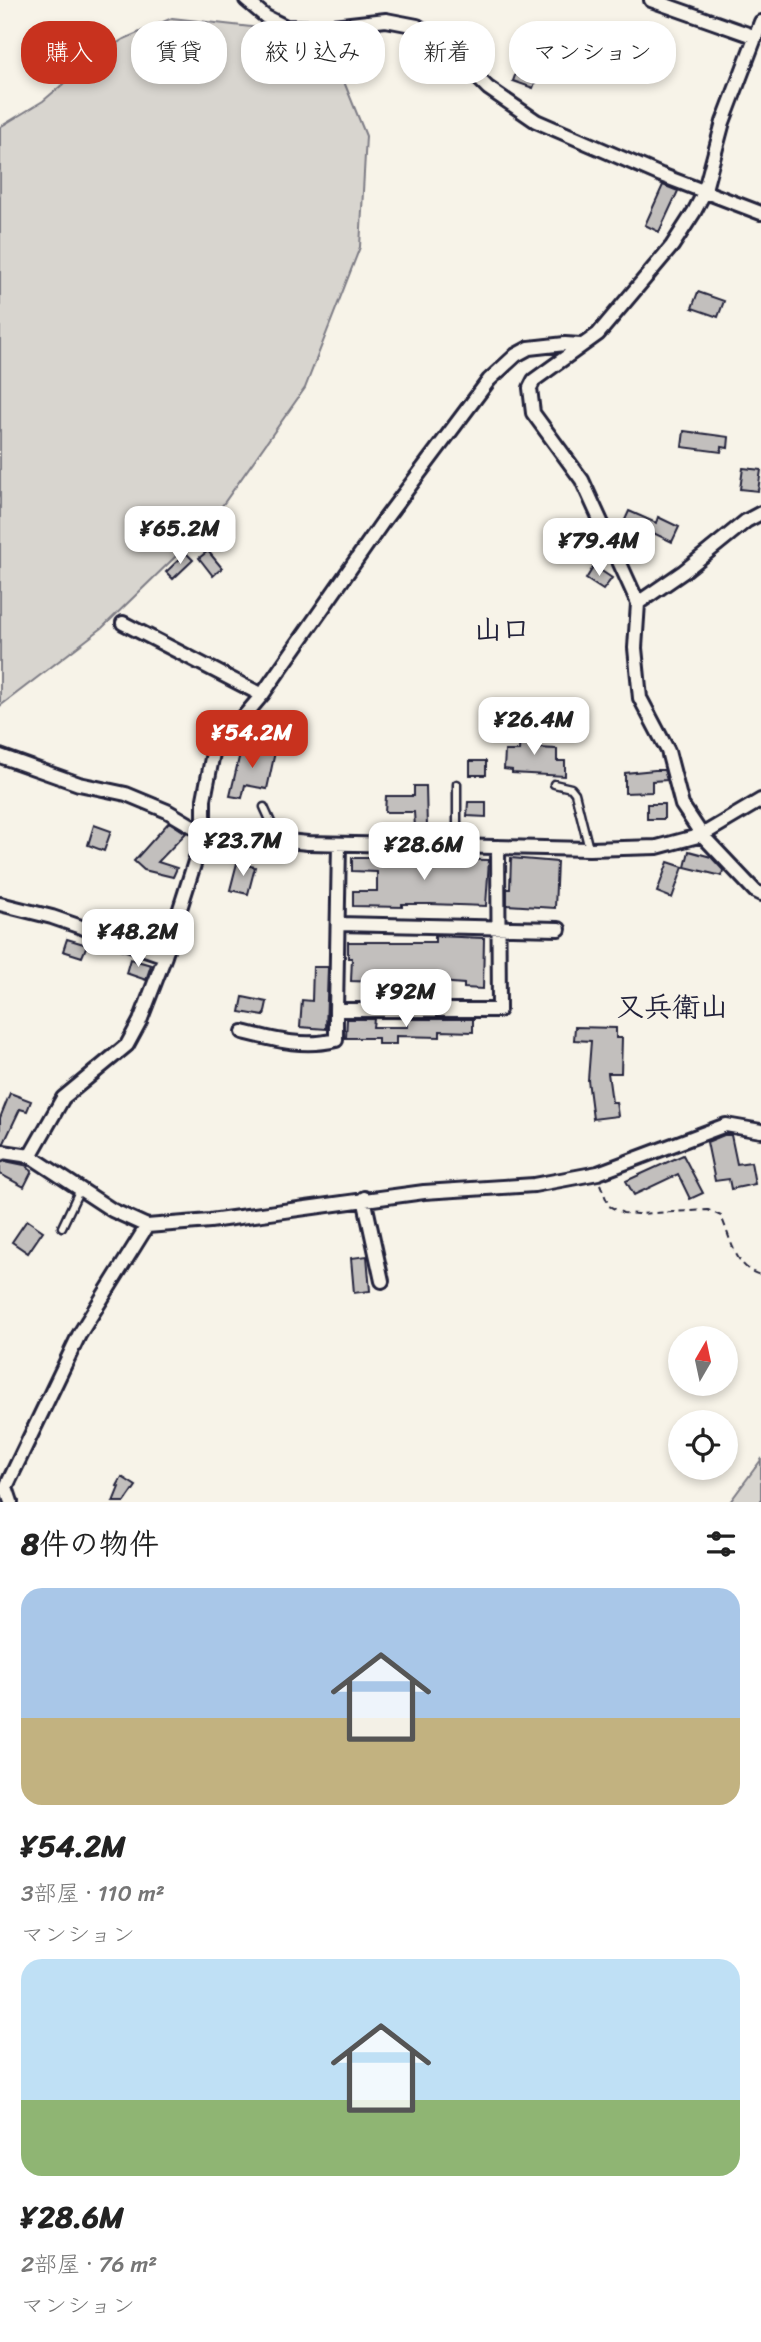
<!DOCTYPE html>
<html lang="ja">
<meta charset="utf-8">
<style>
:root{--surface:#fff;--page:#f6f6f6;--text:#222;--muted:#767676;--accent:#c8321e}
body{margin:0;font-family:Sriracha,"Klee One",sans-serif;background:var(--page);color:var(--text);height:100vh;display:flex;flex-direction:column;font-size:26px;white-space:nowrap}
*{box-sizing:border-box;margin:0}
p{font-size:23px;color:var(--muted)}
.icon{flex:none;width:38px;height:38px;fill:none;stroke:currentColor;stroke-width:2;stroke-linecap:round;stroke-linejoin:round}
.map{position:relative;height:1502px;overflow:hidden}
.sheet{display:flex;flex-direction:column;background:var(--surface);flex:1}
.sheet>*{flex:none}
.hud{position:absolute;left:21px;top:21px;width:719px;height:63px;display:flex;gap:14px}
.needle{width:46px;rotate:9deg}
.fabs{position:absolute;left:668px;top:1326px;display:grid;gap:14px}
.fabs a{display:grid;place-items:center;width:70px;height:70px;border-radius:50%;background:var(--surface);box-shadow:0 4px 10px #0003;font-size:35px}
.price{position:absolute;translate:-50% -60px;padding:0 16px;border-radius:14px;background:#fff;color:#222;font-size:23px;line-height:46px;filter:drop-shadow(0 2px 4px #0008)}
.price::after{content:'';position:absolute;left:50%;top:42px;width:21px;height:16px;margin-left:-10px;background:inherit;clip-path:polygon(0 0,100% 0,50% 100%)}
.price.active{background:var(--accent);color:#fff}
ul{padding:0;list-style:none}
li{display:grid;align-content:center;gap:14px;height:371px;padding:0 21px}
li span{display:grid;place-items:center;height:217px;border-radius:21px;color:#555}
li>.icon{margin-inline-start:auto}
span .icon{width:126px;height:126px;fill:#fffc;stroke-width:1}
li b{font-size:30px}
h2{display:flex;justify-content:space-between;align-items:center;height:84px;padding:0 21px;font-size:30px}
.tag{padding:0 24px;border-radius:28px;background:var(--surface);box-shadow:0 4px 10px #0003;font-size:24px;line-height:63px}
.tag.active{background:var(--accent);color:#fff}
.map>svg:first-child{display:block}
</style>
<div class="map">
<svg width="761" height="1502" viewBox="0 0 761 1502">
<rect width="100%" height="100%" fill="#f7f3e8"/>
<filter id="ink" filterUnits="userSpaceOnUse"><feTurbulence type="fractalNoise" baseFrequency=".0143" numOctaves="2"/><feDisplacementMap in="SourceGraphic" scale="14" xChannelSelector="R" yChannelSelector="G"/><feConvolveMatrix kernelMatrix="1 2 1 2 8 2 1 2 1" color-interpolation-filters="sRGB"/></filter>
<g filter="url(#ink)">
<path fill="#d8d5cf" stroke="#7d7c85" stroke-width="2" d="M172,18L260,28L334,57L366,136L360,247L305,388L210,523L102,628L0,706V127L43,101L96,56L124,39Z
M761,1460V1502H730Z"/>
<path fill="#c2bfbd" stroke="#22223b" stroke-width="2" d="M544,38L560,43L559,46L565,48L561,59L555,57L552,66L537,61Z
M519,65L539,72L533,88L513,81Z
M663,185L678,191L659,232L645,225Z
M698,292L724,301L718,317L692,308Z
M684,431L729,437L728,448L722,447L721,452L682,447Z
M743,468L761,470L758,491L740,489Z
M629,511L656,523L658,517L679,527L672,542L641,527L636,540L619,533Z
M208,551L222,568L213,576L199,558Z
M186,553L193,560L173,579L166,572Z
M594,566L612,578L603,590L586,579Z
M529,725H539L538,748L557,749V761H565V776L512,773V770L504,769L505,751H519L520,730L528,731Z
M242,745L275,752L267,789L245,785L242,798L230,796Z
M470,761H486V775H470Z
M655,770H664L667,780L652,781V792L625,793V773Z
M414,786H426L427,828H415L414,812H385L386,796H414Z
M468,802H486V817L467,816Z
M647,804H664V819H647Z
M169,822L186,833L158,862L177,868L173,877L144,870L134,861Z
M94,825L111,831L104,851L88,845Z
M689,851L711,857L723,870L722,876L685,867Z
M420,854H429V859L489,860L486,906L430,904H402V907L353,906V891H377V872L352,871V858H420Z
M511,858L557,862L555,908L507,905V889H510Z
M668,862L683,867L672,898L657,892Z
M237,863L255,867L248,894L230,890Z
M435,936L484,938L483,989L464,988V984L439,982H403L402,989H377V982L351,981L352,958H348V942H435Z
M67,939L87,945L82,957L63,951Z
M130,959L151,965L146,980L126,973Z
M313,967H328L326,1029L300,1027L302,1000L312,1001Z
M243,997L267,1002L264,1016L240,1012Z
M347,1019H374L373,1027H408V1019H473V1032L440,1031V1037L396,1036V1044H378V1038H346Z
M575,1027L616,1028V1038H622L621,1073H608L612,1102H616L618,1116L593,1119L588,1080L591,1041L574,1040Z
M10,1093L31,1101L27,1111L20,1109L4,1143L0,1144V1118Z
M724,1135H731L737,1164L751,1162L755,1184L731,1189L729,1179L715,1181L707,1142Z
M683,1155L703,1193L690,1199L678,1174L634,1195L626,1181Z
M5,1161L29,1166L28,1168L32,1171L24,1187L0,1174V1163Z
M27,1220L43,1231L28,1253L12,1242Z
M367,1256L370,1291L354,1293L351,1258Z
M122,1477L136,1486L125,1502H113L119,1487L117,1486Z"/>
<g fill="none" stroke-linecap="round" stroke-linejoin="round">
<defs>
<path id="lane" d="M554,784L571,788L575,793L589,849
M264,807L279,840
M457,847V784
M62,1227L80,1189"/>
<path id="street" d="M246,0L266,17L286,27L315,28L386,20L417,26L441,41L488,88L536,121L661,175L761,213
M651,0L756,37
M761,22L723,122L704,193L694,212L672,246L598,334L534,380L530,388L533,413L582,480L638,603L635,648L640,698L668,751L682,805L702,835L755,891L761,894
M638,603L683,572L746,521L761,513
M123,623L262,695
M0,756L79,784L126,794L167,811L204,833L308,843L589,849L657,847L702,835L761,800
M339,844L336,1010H499L498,847
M0,904L52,917L165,956
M338,924L559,929
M243,1032C275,1040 304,1048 336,1040V1010
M0,1154L3,1152L30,1156L112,1210L147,1226L210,1221L424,1192L534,1185L598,1173L726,1125L761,1131
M30,1156L63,1098L127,1045L140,1021L165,956L204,833V799L213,753L262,695L382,523L489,380L516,355L529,348L565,344L581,345
M364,1198L382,1281
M11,1502L6,1487L79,1335L147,1226"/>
</defs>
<use href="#lane" stroke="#22223b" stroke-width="11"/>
<use href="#street" stroke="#22223b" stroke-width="18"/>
<path stroke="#22223b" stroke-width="2" stroke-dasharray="7 5" stroke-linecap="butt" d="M600,1184L609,1206L623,1213L637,1214L708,1210L721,1216C731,1239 735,1269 761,1275"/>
<use href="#lane" stroke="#f7f3e8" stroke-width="6"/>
<use href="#street" stroke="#f7f3e8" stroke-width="12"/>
</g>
</g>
<g text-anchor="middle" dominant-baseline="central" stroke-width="6" stroke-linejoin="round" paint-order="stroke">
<g font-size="28" font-weight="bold" fill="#22223b" stroke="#f7f3e8">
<text x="502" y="629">山口</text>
<text x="672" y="1006">又兵衛山</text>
</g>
</g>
</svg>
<div class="fabs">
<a><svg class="needle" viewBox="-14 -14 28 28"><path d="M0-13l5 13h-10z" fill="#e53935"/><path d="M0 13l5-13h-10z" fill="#767676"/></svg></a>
<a><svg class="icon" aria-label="locate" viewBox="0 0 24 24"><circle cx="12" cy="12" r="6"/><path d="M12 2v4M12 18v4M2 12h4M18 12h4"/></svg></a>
</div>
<b class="price" style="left:180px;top:566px">¥65.2M</b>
<b class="price" style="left:599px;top:578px">¥79.4M</b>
<b class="price" style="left:534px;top:757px">¥26.4M</b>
<b class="price active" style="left:252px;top:770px">¥54.2M</b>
<b class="price" style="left:243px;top:878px">¥23.7M</b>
<b class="price" style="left:424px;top:882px">¥28.6M</b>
<b class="price" style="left:138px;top:969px">¥48.2M</b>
<b class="price" style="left:406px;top:1029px">¥92M</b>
<div class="hud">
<a class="tag active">購入</a>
<a class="tag">賃貸</a>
<a class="tag">絞り込み</a>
<a class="tag">新着</a>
<a class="tag">マンション</a>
</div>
</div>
<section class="sheet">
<h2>8件の物件<svg class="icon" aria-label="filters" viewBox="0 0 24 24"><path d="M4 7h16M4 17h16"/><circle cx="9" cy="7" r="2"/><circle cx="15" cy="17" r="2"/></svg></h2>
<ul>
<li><span style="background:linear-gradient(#a9c7e8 60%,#c2b280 0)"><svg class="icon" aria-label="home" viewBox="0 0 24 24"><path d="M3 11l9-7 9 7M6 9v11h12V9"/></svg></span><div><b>¥54.2M</b><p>3部屋 · 110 m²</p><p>マンション</p></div></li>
<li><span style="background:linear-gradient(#bfe0f5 65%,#8fb573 0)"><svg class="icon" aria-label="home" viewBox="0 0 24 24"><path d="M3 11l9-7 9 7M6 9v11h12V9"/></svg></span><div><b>¥28.6M</b><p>2部屋 · 76 m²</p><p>マンション</p></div></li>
</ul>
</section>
